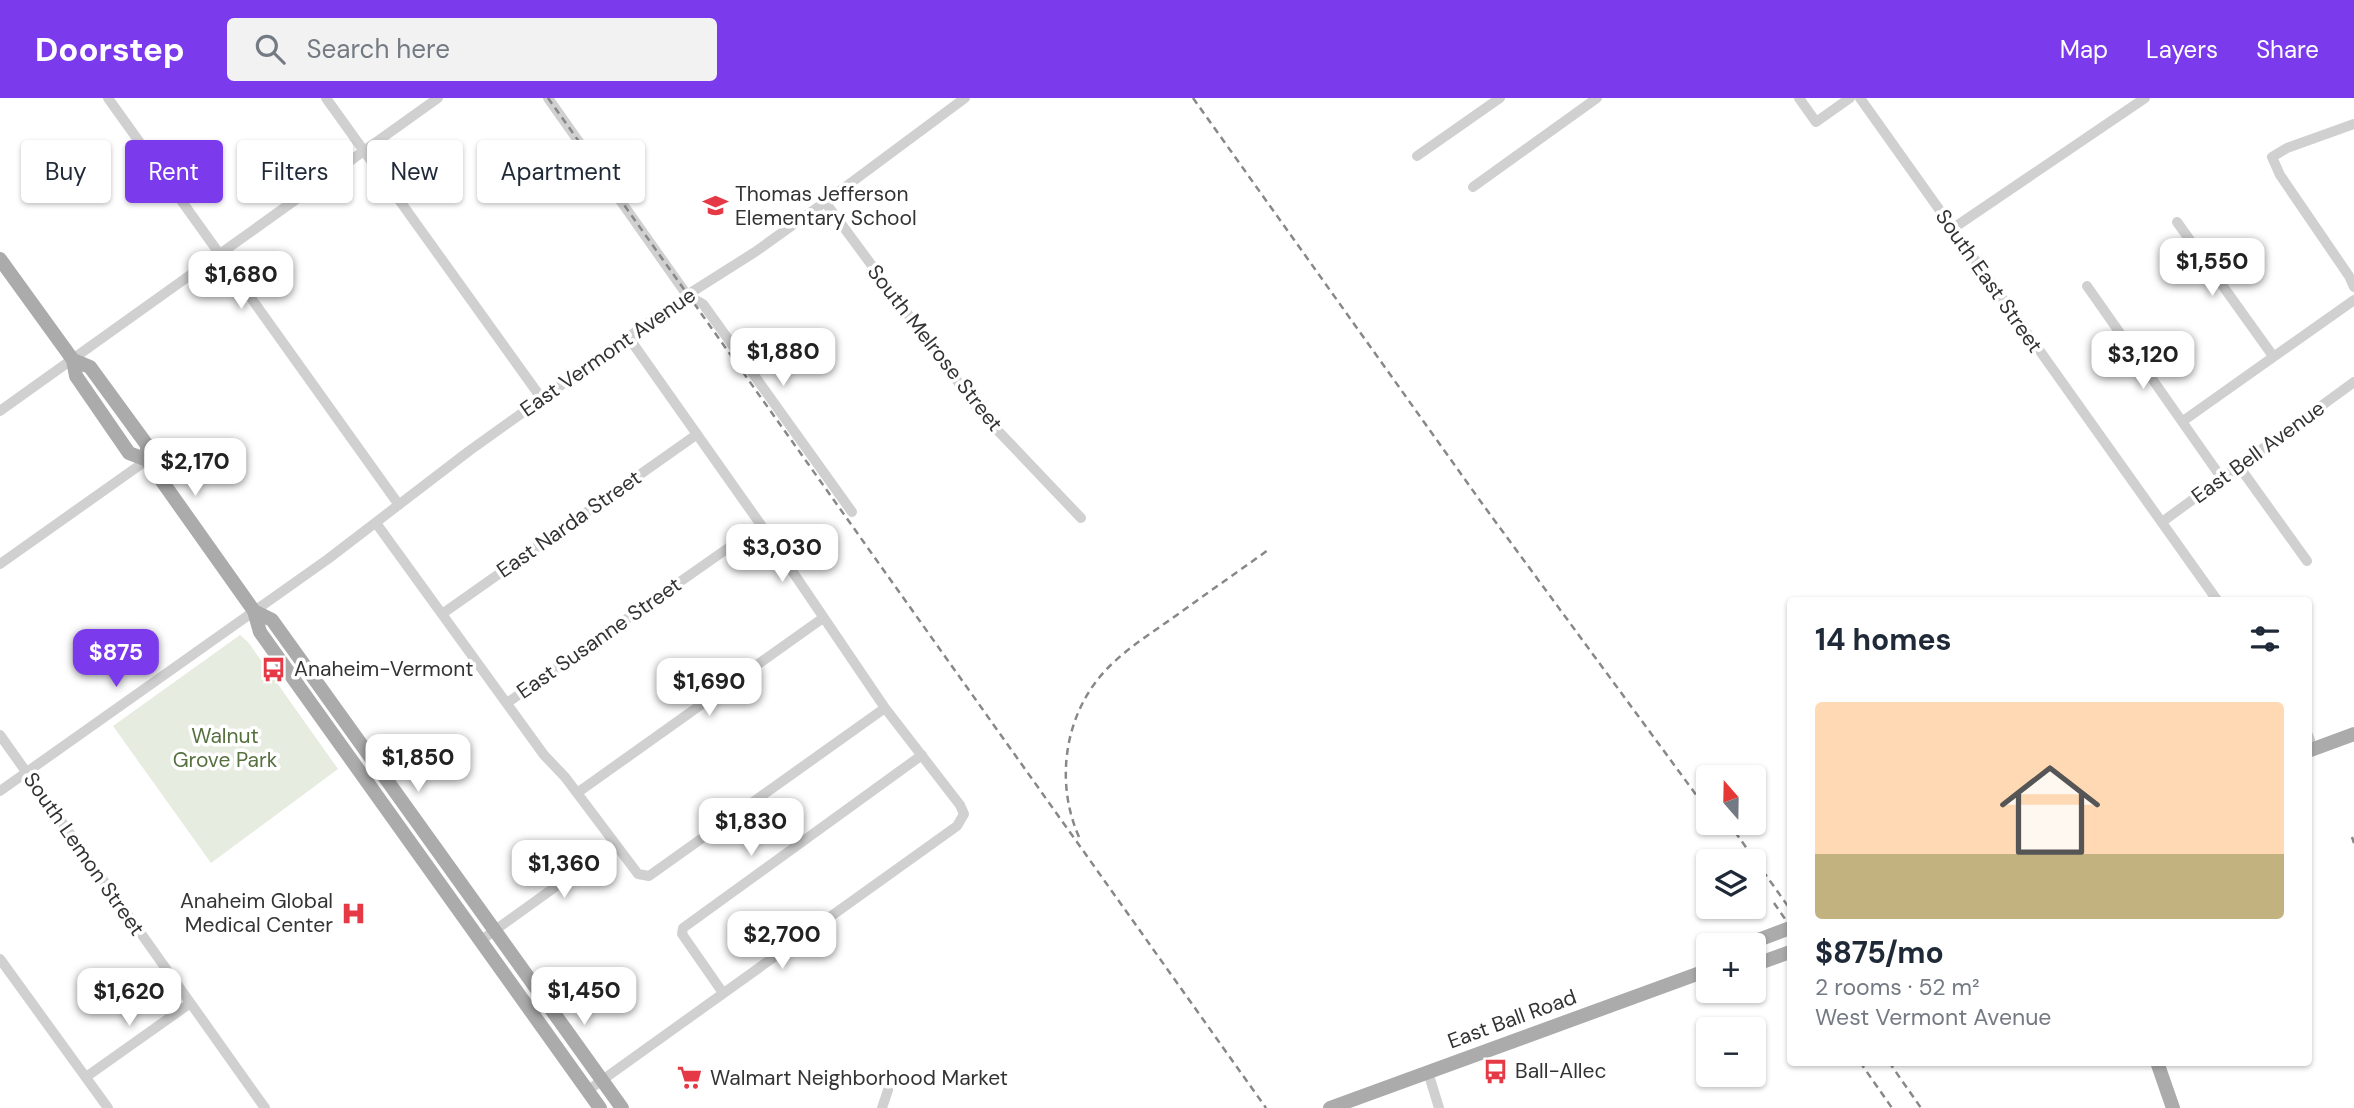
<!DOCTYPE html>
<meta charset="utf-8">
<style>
:root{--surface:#fff;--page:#f2f2f3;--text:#1f2937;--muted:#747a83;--line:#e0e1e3;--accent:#7c3aed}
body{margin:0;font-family:"DM Sans",sans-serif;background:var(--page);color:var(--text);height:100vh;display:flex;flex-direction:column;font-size:26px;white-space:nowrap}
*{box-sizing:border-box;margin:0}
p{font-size:23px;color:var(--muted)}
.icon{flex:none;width:38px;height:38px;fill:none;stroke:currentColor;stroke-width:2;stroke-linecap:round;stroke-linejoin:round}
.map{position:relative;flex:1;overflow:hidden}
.details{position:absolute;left:1787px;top:499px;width:525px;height:469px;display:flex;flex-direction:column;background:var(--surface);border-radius:7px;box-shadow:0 2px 5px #0004}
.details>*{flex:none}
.hud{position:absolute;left:21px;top:42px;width:665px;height:63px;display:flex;gap:14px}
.needle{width:46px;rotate:340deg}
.tools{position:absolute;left:1696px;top:667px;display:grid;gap:14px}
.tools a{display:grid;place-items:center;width:70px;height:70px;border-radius:7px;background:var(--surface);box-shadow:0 2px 5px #0004;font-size:35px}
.price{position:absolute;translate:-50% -60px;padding:0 16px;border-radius:14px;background:#fff;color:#222;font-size:23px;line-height:46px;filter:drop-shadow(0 2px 4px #0008)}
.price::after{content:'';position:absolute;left:50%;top:42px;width:21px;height:16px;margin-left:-10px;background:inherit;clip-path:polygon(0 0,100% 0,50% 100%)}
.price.current{background:var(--accent);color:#fff}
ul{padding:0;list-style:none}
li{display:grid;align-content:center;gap:14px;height:371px;padding:0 28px}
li+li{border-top:2px solid var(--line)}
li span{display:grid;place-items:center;height:217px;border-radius:7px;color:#555}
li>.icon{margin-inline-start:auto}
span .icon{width:126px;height:126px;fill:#fffc;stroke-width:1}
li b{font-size:30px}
h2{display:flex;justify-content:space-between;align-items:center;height:84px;padding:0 28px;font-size:30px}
.tag{padding:0 24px;border-radius:7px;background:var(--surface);box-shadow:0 2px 5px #0004;font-size:24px;line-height:63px}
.tag.current{background:var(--accent);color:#fff}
header{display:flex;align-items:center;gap:42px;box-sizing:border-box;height:98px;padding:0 35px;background:var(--accent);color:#fff}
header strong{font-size:33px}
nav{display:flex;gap:38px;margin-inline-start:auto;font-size:24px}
.search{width:490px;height:63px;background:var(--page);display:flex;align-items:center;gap:18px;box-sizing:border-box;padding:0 24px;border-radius:7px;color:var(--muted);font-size:26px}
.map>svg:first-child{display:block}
</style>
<header>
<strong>Doorstep</strong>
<div class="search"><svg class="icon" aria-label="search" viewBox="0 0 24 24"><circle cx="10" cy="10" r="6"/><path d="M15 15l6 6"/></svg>Search here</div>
<nav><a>Map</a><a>Layers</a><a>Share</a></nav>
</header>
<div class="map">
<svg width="2354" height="1010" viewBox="0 0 2354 1010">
<rect width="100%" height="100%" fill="#fff"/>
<path fill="#e6ecdf" d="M240,537L248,544L338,671L211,765L113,628Z"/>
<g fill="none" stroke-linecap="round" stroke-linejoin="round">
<path stroke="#d0d0d0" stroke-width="10" d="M108,0L399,407
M326,0L542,301
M548,0L687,197L703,206L852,414
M1799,0L1816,24L1850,0
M1860,0L2217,502
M2354,26L2287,50L2272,59L2280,77L2349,178L2354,189
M1417,58L1500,0
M1473,89L1597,0
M825,104L981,315L1081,420
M2177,124L2273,258
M1952,131L2145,0
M2087,188L2223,382
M0,313L438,0
M2183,323L2354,202
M2238,367L2307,463
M2162,424L2354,284
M376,425L544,657L565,679L638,776L649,778L885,610
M0,466L147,362
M442,516L696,337
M507,605L761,427
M0,637L265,1010
M2308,637L2313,651
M0,693L328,461L469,353L687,197L755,154L825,104L965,0
M577,695L823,520
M480,843L615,746
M0,861L108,1010
M723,895L682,836L683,830L922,657
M1428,974L1439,1010
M86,979L189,906
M587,993L957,728L964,716L960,707L885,610L761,427L629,240
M882,1010L888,992"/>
<path stroke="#ababab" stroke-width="14" d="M0,161L73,262L76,278L129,355L147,362
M73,262L90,269L147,347V362L254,513L260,534L600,1010
M254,513L272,522L622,1010
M2308,653L2354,636
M1745,847L1790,830
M1754,867L1790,854
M2157,964L2173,1010
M1330,1010L1708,872"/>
<path stroke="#888" stroke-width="2.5" stroke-dasharray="7 5" stroke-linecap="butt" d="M548,0L1266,1010
M1193,0L1481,404L1708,713
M1728,724L1790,811
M1079,739C1055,685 1064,618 1104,574C1126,550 1155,533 1181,514C1210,493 1239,473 1268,452
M2352,739L2354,745
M1774,805L1790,828
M1860,964L1892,1010
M1889,964L1921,1010"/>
</g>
<defs>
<symbol id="school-bare" viewBox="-9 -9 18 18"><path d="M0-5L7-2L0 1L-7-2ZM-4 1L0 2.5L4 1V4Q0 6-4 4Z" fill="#e63946" stroke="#fff" stroke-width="2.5" paint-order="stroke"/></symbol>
<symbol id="bus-bare" viewBox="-9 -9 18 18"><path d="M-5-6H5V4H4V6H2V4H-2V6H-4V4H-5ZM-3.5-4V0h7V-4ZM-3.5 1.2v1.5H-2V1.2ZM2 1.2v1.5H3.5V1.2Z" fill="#e63946" stroke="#fff" stroke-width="2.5" paint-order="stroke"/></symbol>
<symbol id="hospital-bare" viewBox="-9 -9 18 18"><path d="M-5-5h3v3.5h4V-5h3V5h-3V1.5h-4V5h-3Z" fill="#e63946" stroke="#fff" stroke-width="2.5" paint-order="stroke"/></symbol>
<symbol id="supermarket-bare" viewBox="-9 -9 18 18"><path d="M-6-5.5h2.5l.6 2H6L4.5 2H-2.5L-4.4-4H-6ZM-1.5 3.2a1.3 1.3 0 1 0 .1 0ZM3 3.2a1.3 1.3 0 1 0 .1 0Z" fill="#e63946" stroke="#fff" stroke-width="2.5" paint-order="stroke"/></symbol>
</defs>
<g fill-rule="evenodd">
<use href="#school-bare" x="698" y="90" width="35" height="35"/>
<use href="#bus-bare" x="256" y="554" width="35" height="35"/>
<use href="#hospital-bare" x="336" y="798" width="35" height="35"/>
<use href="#bus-bare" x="1478" y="956" width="35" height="35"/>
<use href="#supermarket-bare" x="672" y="962" width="35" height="35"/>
</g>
<g text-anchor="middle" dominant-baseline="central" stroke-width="7" stroke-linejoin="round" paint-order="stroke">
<g font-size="21" fill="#333" stroke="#fff" text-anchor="start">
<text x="735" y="96">Thomas Jefferson<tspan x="735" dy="24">Elementary School</tspan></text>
<text x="294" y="571">Anaheim-Vermont</text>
<text x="333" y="803" text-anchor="end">Anaheim Global<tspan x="333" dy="24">Medical Center</tspan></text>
<text x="1515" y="973">Ball-Allec</text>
<text x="710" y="980">Walmart Neighborhood Market</text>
</g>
<g font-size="21" fill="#333" stroke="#fff">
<text transform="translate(1989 183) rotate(55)">South East Street</text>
<text transform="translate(935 250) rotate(52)">South Melrose Street</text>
<text transform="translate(608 254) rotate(-35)">East Vermont Avenue</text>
<text transform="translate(2258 354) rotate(-36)">East Bell Avenue</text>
<text transform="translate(569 426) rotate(-35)">East Narda Street</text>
<text transform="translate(599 540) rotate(-35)">East Susanne Street</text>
<text transform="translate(84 756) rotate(55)">South Lemon Street</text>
<text transform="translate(1512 921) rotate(-20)">East Ball Road</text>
</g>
<g font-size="21" fill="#56703f" stroke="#fff">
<text x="225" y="638">Walnut<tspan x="225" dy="24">Grove Park</tspan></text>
</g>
</g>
</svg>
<div class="tools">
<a><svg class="needle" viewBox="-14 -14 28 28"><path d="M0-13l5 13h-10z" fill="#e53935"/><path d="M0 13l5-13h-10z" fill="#747a83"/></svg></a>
<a><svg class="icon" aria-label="layers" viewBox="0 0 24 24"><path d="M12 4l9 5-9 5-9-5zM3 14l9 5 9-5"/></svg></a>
<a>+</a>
<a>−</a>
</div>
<b class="price" style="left:2212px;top:200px">$1,550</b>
<b class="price" style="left:241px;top:213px">$1,680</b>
<b class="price" style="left:783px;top:290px">$1,880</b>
<b class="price" style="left:2143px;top:293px">$3,120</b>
<b class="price" style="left:195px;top:400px">$2,170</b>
<b class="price" style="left:782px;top:486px">$3,030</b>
<b class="price current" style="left:116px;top:591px">$875</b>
<b class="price" style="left:709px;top:620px">$1,690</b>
<b class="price" style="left:418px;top:696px">$1,850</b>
<b class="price" style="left:751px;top:760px">$1,830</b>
<b class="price" style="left:564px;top:802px">$1,360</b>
<b class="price" style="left:782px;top:873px">$2,700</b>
<b class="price" style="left:584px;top:929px">$1,450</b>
<b class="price" style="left:129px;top:930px">$1,620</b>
<div class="hud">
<a class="tag">Buy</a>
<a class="tag current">Rent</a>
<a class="tag">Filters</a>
<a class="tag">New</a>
<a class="tag">Apartment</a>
</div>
<section class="details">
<h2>14 homes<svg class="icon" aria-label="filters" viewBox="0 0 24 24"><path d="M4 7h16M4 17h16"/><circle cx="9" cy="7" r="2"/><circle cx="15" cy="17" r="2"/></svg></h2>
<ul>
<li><span style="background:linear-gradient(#ffd9b3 70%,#c2b280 0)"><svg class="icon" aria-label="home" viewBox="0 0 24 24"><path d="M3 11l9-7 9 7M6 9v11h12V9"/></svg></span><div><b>$875/mo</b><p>2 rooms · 52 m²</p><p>West Vermont Avenue</p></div></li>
</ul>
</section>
</div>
